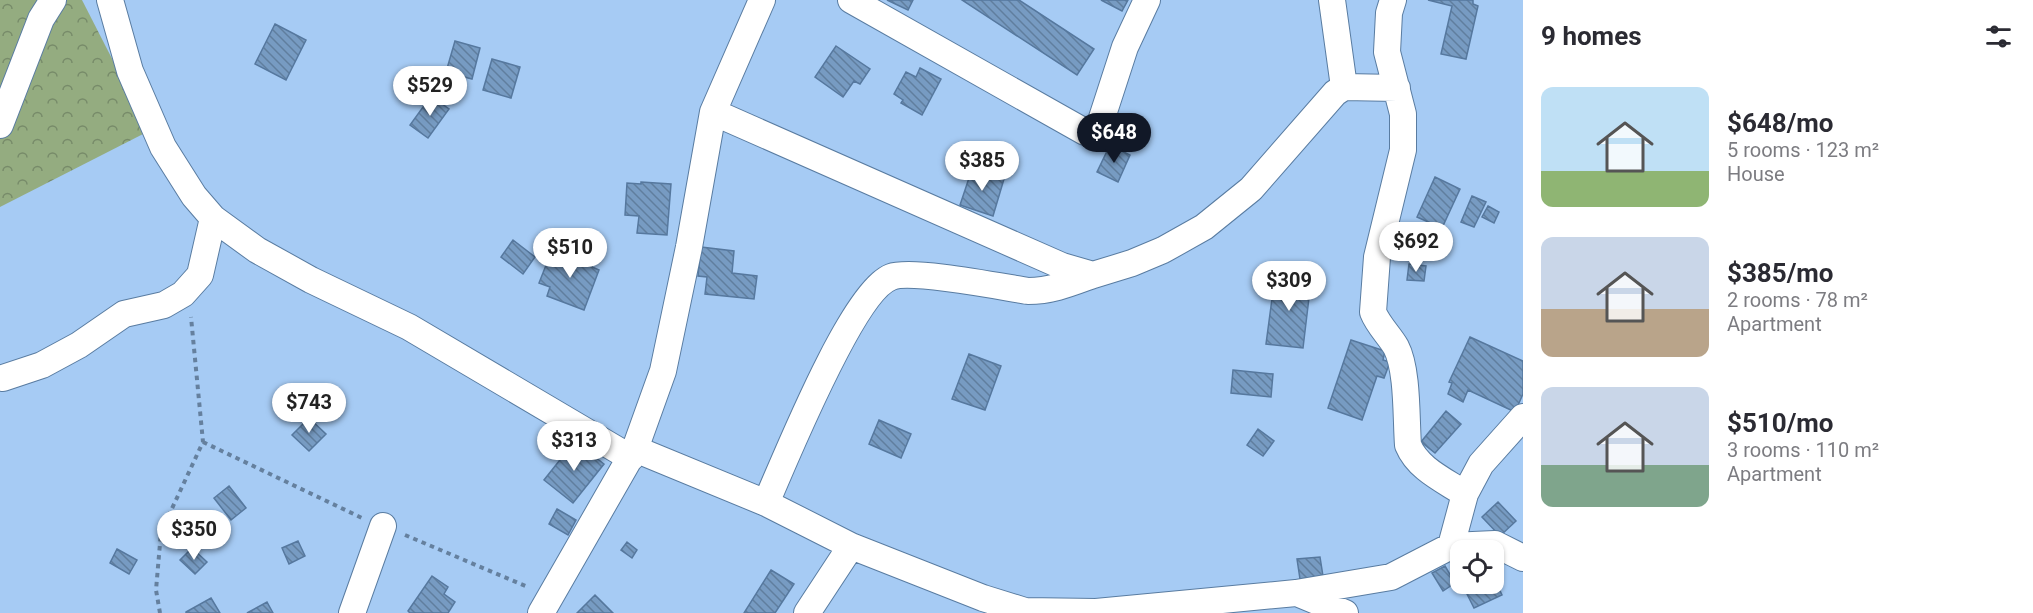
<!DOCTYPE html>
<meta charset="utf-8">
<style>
:root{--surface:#fff;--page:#f2f2f3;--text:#2b2b33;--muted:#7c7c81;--accent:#111827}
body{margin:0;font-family:Roboto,sans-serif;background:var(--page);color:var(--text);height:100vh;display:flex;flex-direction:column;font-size:22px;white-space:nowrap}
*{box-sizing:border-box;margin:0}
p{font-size:20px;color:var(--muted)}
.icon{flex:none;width:33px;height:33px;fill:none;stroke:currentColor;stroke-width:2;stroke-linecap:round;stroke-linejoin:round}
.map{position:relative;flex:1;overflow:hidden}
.panel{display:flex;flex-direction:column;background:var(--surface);width:510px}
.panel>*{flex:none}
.buttons{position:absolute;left:1450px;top:540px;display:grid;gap:12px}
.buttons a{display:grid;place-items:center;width:54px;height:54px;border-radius:12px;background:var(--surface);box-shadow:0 2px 4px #0004;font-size:30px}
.price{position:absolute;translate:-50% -51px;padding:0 14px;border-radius:21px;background:#fff;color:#222;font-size:20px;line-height:39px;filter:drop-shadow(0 2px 3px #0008)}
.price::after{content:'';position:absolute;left:50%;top:36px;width:18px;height:14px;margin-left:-9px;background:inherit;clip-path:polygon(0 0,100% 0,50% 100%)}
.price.on{background:var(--accent);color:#fff}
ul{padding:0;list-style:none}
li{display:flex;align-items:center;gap:18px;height:150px;padding:0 18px}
li span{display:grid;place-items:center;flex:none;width:168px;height:120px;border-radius:12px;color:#555}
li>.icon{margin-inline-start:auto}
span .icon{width:72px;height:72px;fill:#fffc;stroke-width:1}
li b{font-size:26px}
h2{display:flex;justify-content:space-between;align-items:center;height:72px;padding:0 18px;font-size:26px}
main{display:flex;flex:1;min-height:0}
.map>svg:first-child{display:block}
</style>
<main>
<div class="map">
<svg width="1523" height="613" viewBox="0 0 1523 613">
<defs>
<pattern id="park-crowns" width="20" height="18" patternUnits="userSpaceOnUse" patternTransform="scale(1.5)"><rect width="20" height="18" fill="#94ac80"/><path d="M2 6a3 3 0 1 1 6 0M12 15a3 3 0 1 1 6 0" fill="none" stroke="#778b69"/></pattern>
<pattern id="building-back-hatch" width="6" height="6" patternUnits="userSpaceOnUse" patternTransform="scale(1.5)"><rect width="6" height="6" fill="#779bc2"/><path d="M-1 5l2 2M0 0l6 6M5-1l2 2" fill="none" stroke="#607e9e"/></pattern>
</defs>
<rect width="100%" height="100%" fill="#a6cbf4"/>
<path fill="url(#park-crowns)" d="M0,0H82L149,131L0,207Z"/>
<path fill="url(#building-back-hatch)" stroke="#56789e" stroke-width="1.5" d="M887,0H913L908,10Z
M962,0H1019L1094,49L1077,75Z
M1101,0H1128L1122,11Z
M1428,0H1473V4L1478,6L1466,59L1441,54L1452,6Z
M275,24L306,40L286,80L255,64Z
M455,41L480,48L472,79L446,72Z
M836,46L870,69L860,84L854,81L843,97L815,77Z
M492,59L520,67L511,98L483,90Z
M920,68L941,79L922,115L901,103L903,100L894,94L906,72L916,77Z
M431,96L449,109L428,138L410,125Z
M1110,145L1130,155L1118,182L1097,172Z
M972,169L1004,179L993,216L960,205Z
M1435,177L1460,189L1442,228L1417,217Z
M641,182L671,184L667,235L637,233L639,216L625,215L627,183L641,184Z
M1472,196L1486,202L1474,227L1461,222Z
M1488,206L1499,212L1494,223L1482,217Z
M513,240L535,257L523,274L501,257Z
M701,247L734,251L732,273L757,276L754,299L705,294L707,277L698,276Z
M565,250L594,261L592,267L599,270L584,310L547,296L550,287L539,283L550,255L561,260Z
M1409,264L1426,266L1424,281L1407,280Z
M1275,276L1311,281L1303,348L1266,344Z
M1470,337L1523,361V394L1515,412L1468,390L1463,402L1448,394L1452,383L1449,382Z
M1351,340L1385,351L1383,360L1390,362L1384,378L1377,376L1362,420L1328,408Z
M969,354L1001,366L985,410L952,399Z
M1233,370L1273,374L1271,397L1231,393Z
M1446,411L1461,424L1435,453L1421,442Z
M309,418L326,434L309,451L292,435Z
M879,420L911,434L901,458L869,444Z
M1258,429L1274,441L1263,456L1247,445Z
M575,441L604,464L573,503L544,480Z
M229,486L246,508L231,520L214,498Z
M1498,502L1516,521L1500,536L1482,517Z
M557,509L576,520L568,535L549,524Z
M298,541L305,556L289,564L282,548Z
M627,542L637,550L632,558L621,550Z
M192,548L207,562L195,574L180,560Z
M117,549L137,560L129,574L110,563Z
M1320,557L1323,576L1300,579L1297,559Z
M1461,559V581L1452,563Z
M1445,566L1455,583L1443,591L1432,573Z
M771,570L794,584L775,613H744Z
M432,576L448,587L444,594L455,602L448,613H410L408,611Z
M1494,578L1502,595L1474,608L1462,584H1494Z
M595,595L613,613H577Z
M211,598L220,613H186V612Z
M267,602L273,613H247Z"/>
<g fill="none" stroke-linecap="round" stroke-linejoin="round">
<defs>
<path id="minor" d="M110,0L130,71L163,147L194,196L213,218L257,250L311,280L409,327L631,458
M851,0L1085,132L1094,131L1100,124L1125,47L1147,0
M1332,0L1344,87
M1393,0L1389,13L1387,52L1403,114V150L1377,257L1373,312C1378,325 1389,335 1396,347C1408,370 1406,419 1408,445C1418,469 1444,480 1465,494
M713,112L1062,266L1093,275L1132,263L1163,250L1204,227L1251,189L1335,93L1344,87L1397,88
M0,125L41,19L53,0
M3,378L42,365L79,345L124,314L164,305L183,294L200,275L213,218
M635,449L766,503L851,546L983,598L1025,611L1096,612L1296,593L1391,577L1451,546L1495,544L1523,558
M766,503C785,460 852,292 891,277C912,269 1002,287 1028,291C1052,291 1071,283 1093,275
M1451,546L1465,494L1481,464L1523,417
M1297,593L1345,613
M352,613L383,526
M541,613L635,449L663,371L689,247L713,112L762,0
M807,613L851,546"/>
</defs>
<use href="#minor" stroke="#597ca1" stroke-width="28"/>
<path stroke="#65809e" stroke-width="4" stroke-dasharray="4.5 4.5" stroke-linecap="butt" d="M203,442L362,518
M405,535L528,587
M160,613L156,590L161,532L203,442L191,317"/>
<use href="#minor" stroke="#fff" stroke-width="26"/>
</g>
</svg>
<div class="buttons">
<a><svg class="icon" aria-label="locate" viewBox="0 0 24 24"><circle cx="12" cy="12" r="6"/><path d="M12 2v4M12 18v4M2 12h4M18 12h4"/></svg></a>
</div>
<b class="price" style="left:430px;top:117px">$529</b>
<b class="price on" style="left:1114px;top:164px">$648</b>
<b class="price" style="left:982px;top:192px">$385</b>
<b class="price" style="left:1416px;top:273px">$692</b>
<b class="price" style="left:570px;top:279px">$510</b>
<b class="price" style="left:1289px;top:312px">$309</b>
<b class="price" style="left:309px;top:434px">$743</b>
<b class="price" style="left:574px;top:472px">$313</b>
<b class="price" style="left:194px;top:561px">$350</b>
</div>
<section class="panel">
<h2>9 homes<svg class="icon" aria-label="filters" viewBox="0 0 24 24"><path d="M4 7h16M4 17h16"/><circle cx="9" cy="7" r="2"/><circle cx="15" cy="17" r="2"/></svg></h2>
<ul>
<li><span style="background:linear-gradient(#bfe0f5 70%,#8fb573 0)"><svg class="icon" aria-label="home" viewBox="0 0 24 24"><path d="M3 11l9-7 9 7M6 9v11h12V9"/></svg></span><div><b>$648/mo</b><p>5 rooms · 123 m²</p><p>House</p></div></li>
<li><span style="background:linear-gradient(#c9d6e8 60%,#b9a48a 0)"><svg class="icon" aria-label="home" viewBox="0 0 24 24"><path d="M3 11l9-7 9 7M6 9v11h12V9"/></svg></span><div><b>$385/mo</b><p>2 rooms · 78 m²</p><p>Apartment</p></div></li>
<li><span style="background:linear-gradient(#c9d6e8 65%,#7fa58c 0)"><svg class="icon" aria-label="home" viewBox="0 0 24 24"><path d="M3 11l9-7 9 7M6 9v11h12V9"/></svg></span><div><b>$510/mo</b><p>3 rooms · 110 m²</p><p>Apartment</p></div></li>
</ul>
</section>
</main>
